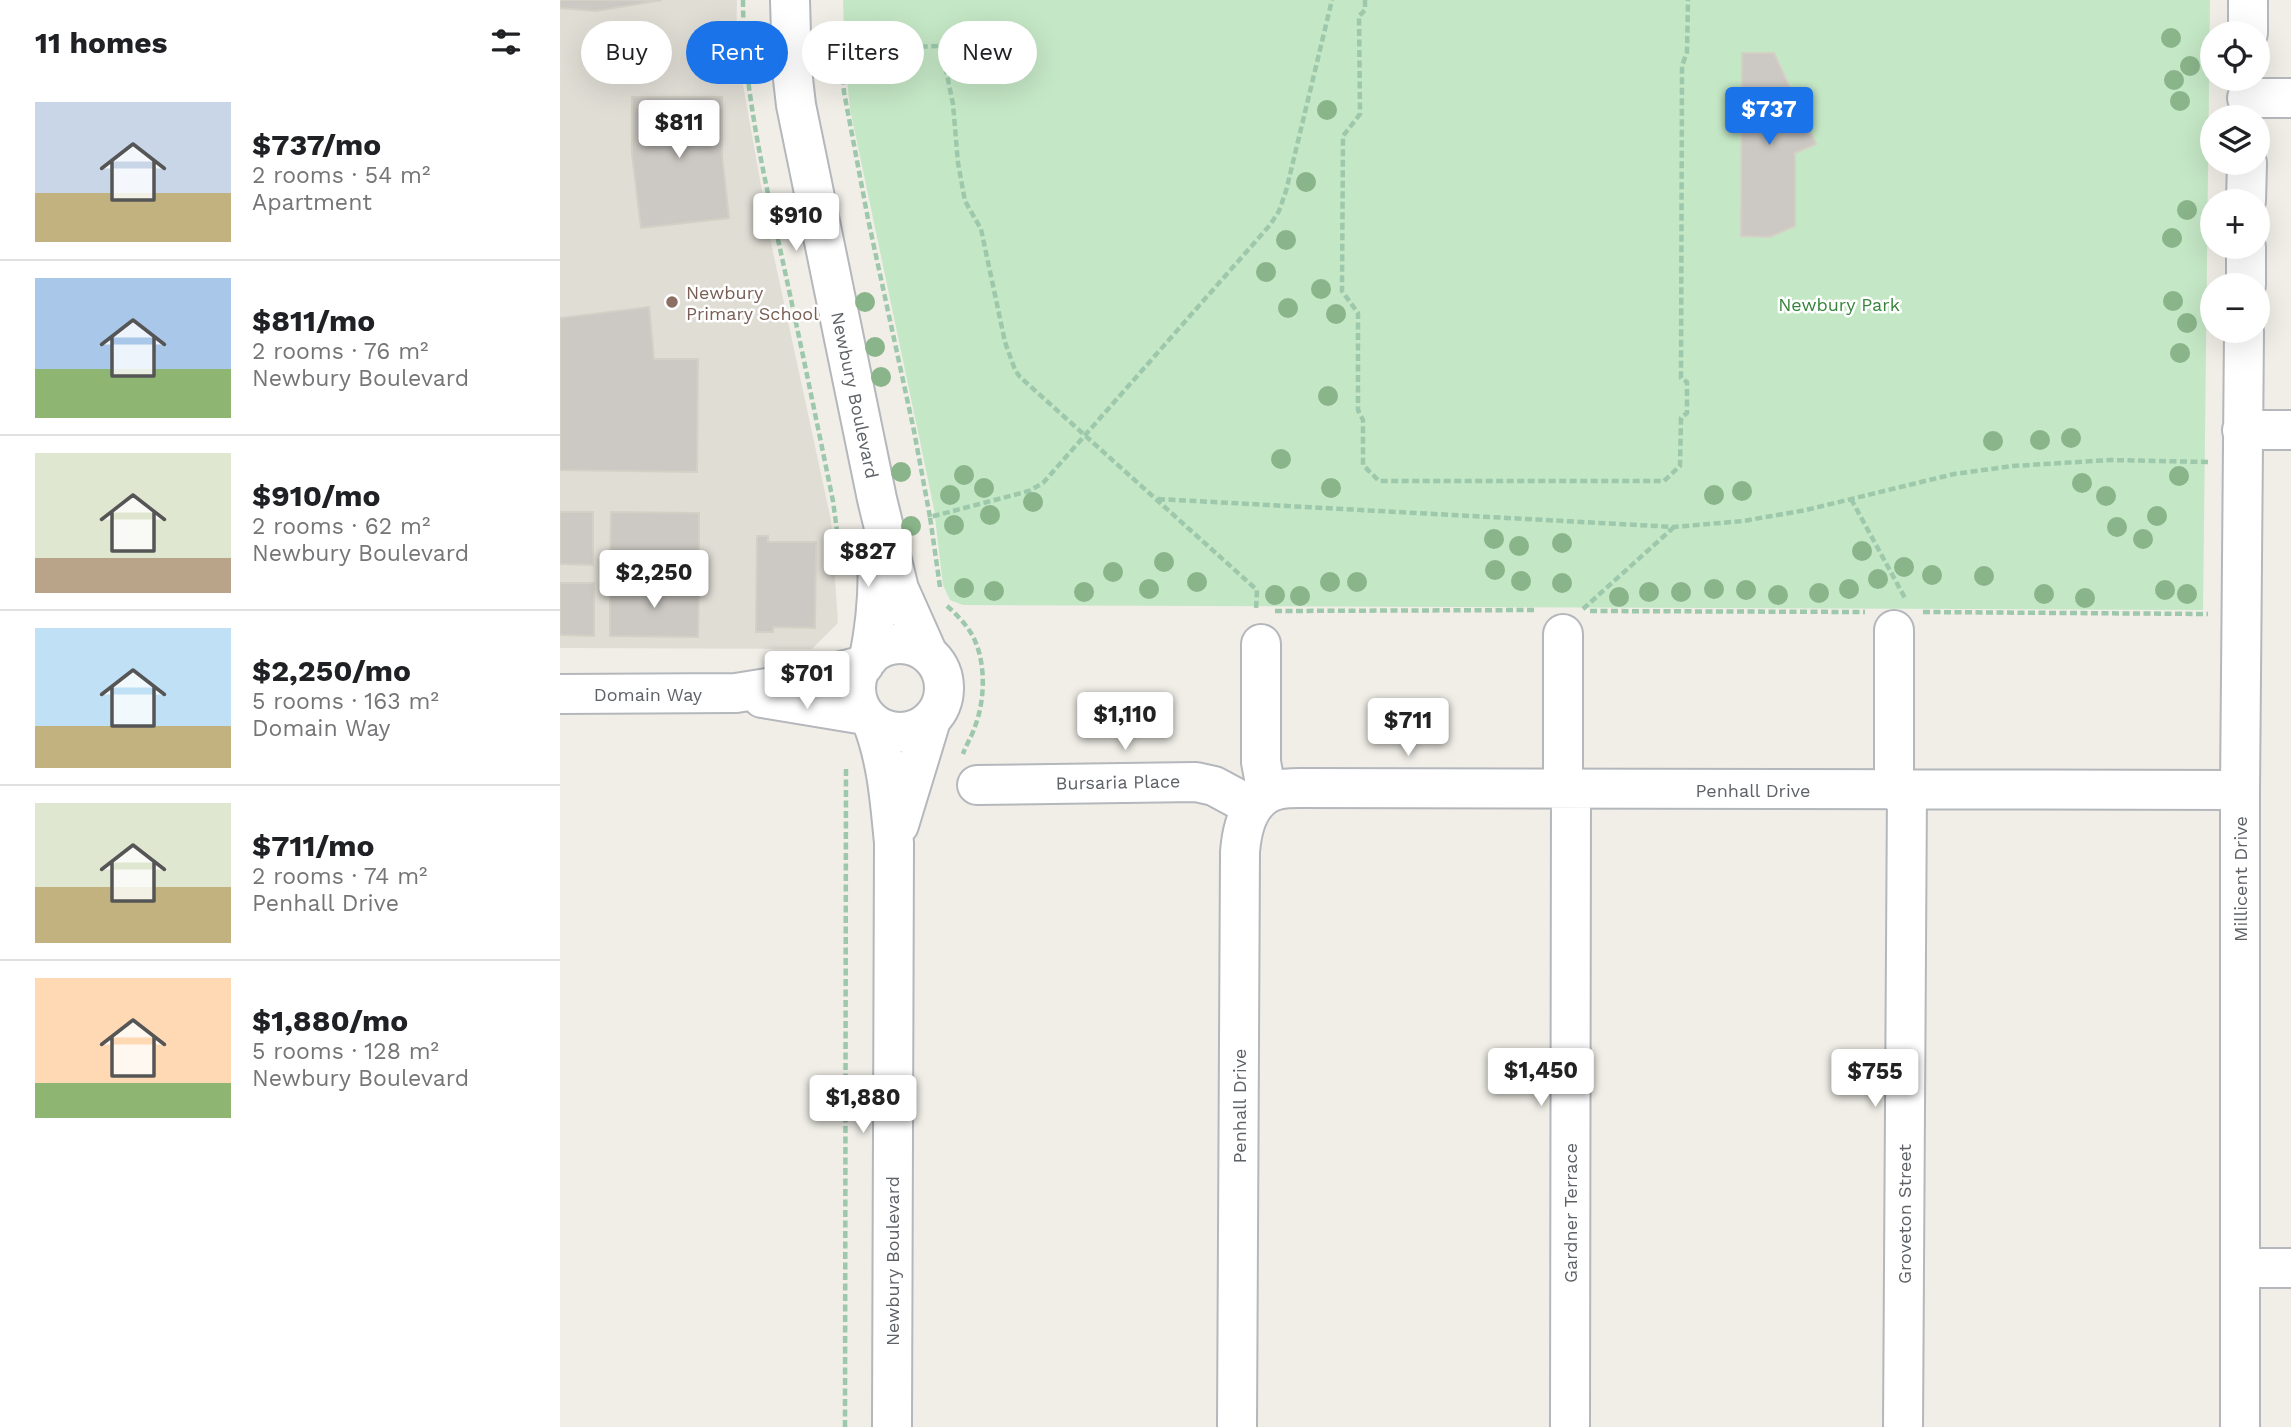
<!DOCTYPE html>
<meta charset="utf-8">
<style>
:root{--surface:#fff;--page:#f6f6f6;--text:#202124;--muted:#757577;--line:#e0e0e0;--accent:#1a73e8}
body{margin:0;font-family:"Work Sans",sans-serif;background:var(--page);color:var(--text);height:100vh;display:flex;flex-direction:column;font-size:26px;white-space:nowrap}
*{box-sizing:border-box;margin:0}
p{font-size:23px;color:var(--muted)}
.icon{flex:none;width:38px;height:38px;fill:none;stroke:currentColor;stroke-width:2;stroke-linecap:round;stroke-linejoin:round}
.map{position:relative;flex:1;overflow:hidden}
.panel{display:flex;flex-direction:column;background:var(--surface);width:560px}
.panel>*{flex:none}
.hud{position:absolute;left:21px;top:21px;width:665px;height:63px;display:flex;gap:14px}
.tools{position:absolute;left:1640px;top:21px;display:grid;gap:14px}
.tools a{display:grid;place-items:center;width:70px;height:70px;border-radius:50%;background:var(--surface);box-shadow:0 7px 28px #0002;font-size:35px}
.price{position:absolute;translate:-50% -60px;padding:0 16px;border-radius:7px;background:#fff;color:#222;font-size:23px;line-height:46px;filter:drop-shadow(0 2px 4px #0008)}
.price::after{content:'';position:absolute;left:50%;top:42px;width:21px;height:16px;margin-left:-10px;background:inherit;clip-path:polygon(0 0,100% 0,50% 100%)}
.price.selected{background:var(--accent);color:#fff}
ul{padding:0;list-style:none}
li{display:flex;align-items:center;gap:21px;height:175px;padding:0 35px}
li+li{border-top:2px solid var(--line)}
li span{display:grid;place-items:center;flex:none;width:196px;height:140px;border-radius:0px;color:#555}
li>.icon{margin-inline-start:auto}
span .icon{width:84px;height:84px;fill:#fffc;stroke-width:1}
li b{font-size:30px}
h2{display:flex;justify-content:space-between;align-items:center;height:84px;padding:0 35px;font-size:30px}
.chip{padding:0 24px;border-radius:32px;background:var(--surface);box-shadow:0 7px 28px #0002;font-size:24px;line-height:63px}
.chip.selected{background:var(--accent);color:#fff}
main{display:flex;flex:1;min-height:0}
.map>svg:first-child{display:block}
</style>
<main>
<section class="panel">
<h2>11 homes<svg class="icon" aria-label="filters" viewBox="0 0 24 24"><path d="M4 7h16M4 17h16"/><circle cx="9" cy="7" r="2"/><circle cx="15" cy="17" r="2"/></svg></h2>
<ul>
<li><span style="background:linear-gradient(#c9d6e8 65%,#c2b280 0)"><svg class="icon" aria-label="home" viewBox="0 0 24 24"><path d="M3 11l9-7 9 7M6 9v11h12V9"/></svg></span><div><b>$737/mo</b><p>2 rooms · 54 m²</p><p>Apartment</p></div></li>
<li><span style="background:linear-gradient(#a9c7e8 65%,#8fb573 0)"><svg class="icon" aria-label="home" viewBox="0 0 24 24"><path d="M3 11l9-7 9 7M6 9v11h12V9"/></svg></span><div><b>$811/mo</b><p>2 rooms · 76 m²</p><p>Newbury Boulevard</p></div></li>
<li><span style="background:linear-gradient(#dfe7d0 75%,#b9a48a 0)"><svg class="icon" aria-label="home" viewBox="0 0 24 24"><path d="M3 11l9-7 9 7M6 9v11h12V9"/></svg></span><div><b>$910/mo</b><p>2 rooms · 62 m²</p><p>Newbury Boulevard</p></div></li>
<li><span style="background:linear-gradient(#bfe0f5 70%,#c2b280 0)"><svg class="icon" aria-label="home" viewBox="0 0 24 24"><path d="M3 11l9-7 9 7M6 9v11h12V9"/></svg></span><div><b>$2,250/mo</b><p>5 rooms · 163 m²</p><p>Domain Way</p></div></li>
<li><span style="background:linear-gradient(#dfe7d0 60%,#c2b280 0)"><svg class="icon" aria-label="home" viewBox="0 0 24 24"><path d="M3 11l9-7 9 7M6 9v11h12V9"/></svg></span><div><b>$711/mo</b><p>2 rooms · 74 m²</p><p>Penhall Drive</p></div></li>
<li><span style="background:linear-gradient(#ffd9b3 75%,#8fb573 0)"><svg class="icon" aria-label="home" viewBox="0 0 24 24"><path d="M3 11l9-7 9 7M6 9v11h12V9"/></svg></span><div><b>$1,880/mo</b><p>5 rooms · 128 m²</p><p>Newbury Boulevard</p></div></li>
</ul>
</section>
<div class="map">
<svg width="1731" height="1427" viewBox="0 0 1731 1427">
<rect width="100%" height="100%" fill="#f0eee7"/>
<path fill="#e0ddd5" d="M0,0H177L176,46L213,252L271,520L278,623L252,649L0,648Z"/>
<path fill="#c4e7c5" d="M283,0H1650L1643,610L403,605L390,600L383,585L374,509L361,446L290,109L285,60Z"/>
<path fill="#ccc9c4" stroke="#d5d0c5" stroke-width="2" d="M0,0H102L36,11L0,8Z
M1182,53H1214L1256,144L1235,153V226L1210,237L1181,236Z
M72,97H162V156L169,218L81,228L72,154Z
M89,307L94,359H138L137,472L0,470V318Z
M0,512H33V565L0,564Z
M51,512L139,513V566L50,565Z
M197,536H208V542H256L255,628L213,627V632H196Z
M0,583H34V636L0,635Z
M50,584L139,585L138,637L50,636Z"/>
<g fill="none" stroke-linecap="round" stroke-linejoin="round">
<defs>
<path id="minor" d="M230,0L232,70L236,105L317,499L339,589L368,654
M1688,33V0
M1687,98H1731
M1686,201L1687,163
M1686,285V247
M1682,430H1731
M1003,634V789
M701,644V762L707,794
M296 688a44 44 0 1 1 88 0a44 44 0 1 1-88 0Z
M309,658C316,623 319,589 317,554
M0,694L176,693L232,684L304,665
M202,698L305,715
M312,722C327,760 330,802 334,843L332,1427
M417,785L636,782L654,786L693,807
M1334,791V630
M339,825L371,720
M1681,1268H1731
M677,1427L680,852C682,827 689,797 717,790C724,788 732,788 740,788L1680,790
M1010,1427L1011,789
M1343,1427L1347,791
M1680,1427V790L1684,331"/>
</defs>
<use href="#minor" stroke="#b4b7bb" stroke-width="42"/>
<path stroke="#9dc8ab" stroke-width="4.5" stroke-dasharray="7 3.5" stroke-linecap="butt" d="M183,0C183,91 205,179 224,267C241,345 257,423 273,501L280,553
M805,0V10L799,16L800,114L783,136L782,291L798,313V410L803,420V465L819,481H1104L1120,466L1121,418L1127,413V382L1121,378L1122,66L1127,52L1128,0
M598,499L1114,527L1183,521L1246,510L1394,474L1453,466L1550,460L1648,462
M1291,499L1345,598
M370,517L354,431L308,219L284,92L281,49L381,46L393,104L398,163L405,201L421,229L445,342L455,370L460,377L697,590L696,610
M380,587L370,517L469,491L483,483L710,225L719,211L726,191L772,0
M387,606C395,613 403,621 409,630C427,656 426,700 414,729C411,738 406,745 403,754
M1023,609L1114,527
M715,611L976,610
M1030,611L1305,612
M1363,612L1648,614
M285,1427L286,766"/>
<use href="#minor" stroke="#fff" stroke-width="38"/>
</g>
<g fill="#8ab48a">
<circle cx="1611" cy="38" r="10"/>
<circle cx="1630" cy="66" r="10"/>
<circle cx="1614" cy="80" r="10"/>
<circle cx="1620" cy="101" r="10"/>
<circle cx="767" cy="110" r="10"/>
<circle cx="746" cy="182" r="10"/>
<circle cx="1627" cy="210" r="10"/>
<circle cx="1612" cy="238" r="10"/>
<circle cx="726" cy="240" r="10"/>
<circle cx="706" cy="272" r="10"/>
<circle cx="761" cy="289" r="10"/>
<circle cx="1613" cy="301" r="10"/>
<circle cx="305" cy="302" r="10"/>
<circle cx="728" cy="308" r="10"/>
<circle cx="776" cy="314" r="10"/>
<circle cx="1627" cy="323" r="10"/>
<circle cx="315" cy="347" r="10"/>
<circle cx="1620" cy="353" r="10"/>
<circle cx="321" cy="377" r="10"/>
<circle cx="768" cy="396" r="10"/>
<circle cx="1511" cy="438" r="10"/>
<circle cx="1480" cy="440" r="10"/>
<circle cx="1433" cy="441" r="10"/>
<circle cx="721" cy="459" r="10"/>
<circle cx="341" cy="472" r="10"/>
<circle cx="404" cy="475" r="10"/>
<circle cx="1619" cy="476" r="10"/>
<circle cx="1522" cy="483" r="10"/>
<circle cx="424" cy="488" r="10"/>
<circle cx="771" cy="488" r="10"/>
<circle cx="1182" cy="491" r="10"/>
<circle cx="390" cy="495" r="10"/>
<circle cx="1154" cy="495" r="10"/>
<circle cx="1546" cy="496" r="10"/>
<circle cx="473" cy="502" r="10"/>
<circle cx="430" cy="515" r="10"/>
<circle cx="1597" cy="516" r="10"/>
<circle cx="394" cy="525" r="10"/>
<circle cx="351" cy="526" r="10"/>
<circle cx="1557" cy="527" r="10"/>
<circle cx="934" cy="539" r="10"/>
<circle cx="1583" cy="539" r="10"/>
<circle cx="1002" cy="543" r="10"/>
<circle cx="959" cy="546" r="10"/>
<circle cx="1302" cy="551" r="10"/>
<circle cx="604" cy="562" r="10"/>
<circle cx="1344" cy="567" r="10"/>
<circle cx="935" cy="570" r="10"/>
<circle cx="553" cy="572" r="10"/>
<circle cx="1372" cy="575" r="10"/>
<circle cx="1424" cy="576" r="10"/>
<circle cx="1318" cy="579" r="10"/>
<circle cx="961" cy="581" r="10"/>
<circle cx="637" cy="582" r="10"/>
<circle cx="770" cy="582" r="10"/>
<circle cx="797" cy="582" r="10"/>
<circle cx="1002" cy="583" r="10"/>
<circle cx="404" cy="588" r="10"/>
<circle cx="589" cy="589" r="10"/>
<circle cx="1154" cy="589" r="10"/>
<circle cx="1289" cy="589" r="10"/>
<circle cx="1186" cy="590" r="10"/>
<circle cx="1605" cy="590" r="10"/>
<circle cx="434" cy="591" r="10"/>
<circle cx="524" cy="592" r="10"/>
<circle cx="1089" cy="592" r="10"/>
<circle cx="1121" cy="592" r="10"/>
<circle cx="1259" cy="593" r="10"/>
<circle cx="1484" cy="594" r="10"/>
<circle cx="1627" cy="594" r="10"/>
<circle cx="715" cy="595" r="10"/>
<circle cx="1218" cy="595" r="10"/>
<circle cx="740" cy="596" r="10"/>
<circle cx="1059" cy="597" r="10"/>
<circle cx="1525" cy="598" r="10"/>
</g>
<circle fill="#8d6e63" stroke="#fff" stroke-width="2.5" cx="112" cy="302" r="7"/>
<g text-anchor="middle" dominant-baseline="central" stroke-width="5" stroke-linejoin="round" paint-order="stroke">
<g font-size="18" fill="#785e54" stroke="#fff" text-anchor="start">
<text x="126" y="292">Newbury<tspan x="126" dy="21">Primary School</tspan></text>
</g>
<g font-size="18" fill="#37853d" stroke="#fff">
<text x="1279" y="304">Newbury Park</text>
</g>
<g font-size="18" fill="#5e6267" stroke="#fff">
<text transform="translate(295 395) rotate(78)">Newbury Boulevard</text>
<text x="88" y="694">Domain Way</text>
<text transform="translate(558 782) rotate(-1)">Bursaria Place</text>
<text x="1193" y="790">Penhall Drive</text>
<text transform="translate(1680 879) rotate(-90)">Millicent Drive</text>
<text transform="translate(679 1106) rotate(-90)">Penhall Drive</text>
<text transform="translate(1010 1213) rotate(-90)">Gardner Terrace</text>
<text transform="translate(1344 1214) rotate(-90)">Groveton Street</text>
<text transform="translate(332 1261) rotate(-90)">Newbury Boulevard</text>
</g>
</g>
</svg>
<div class="tools">
<a><svg class="icon" aria-label="locate" viewBox="0 0 24 24"><circle cx="12" cy="12" r="6"/><path d="M12 2v4M12 18v4M2 12h4M18 12h4"/></svg></a>
<a><svg class="icon" aria-label="layers" viewBox="0 0 24 24"><path d="M12 4l9 5-9 5-9-5zM3 14l9 5 9-5"/></svg></a>
<a>+</a>
<a>−</a>
</div>
<b class="price selected" style="left:1209px;top:147px">$737</b>
<b class="price" style="left:119px;top:160px">$811</b>
<b class="price" style="left:236px;top:253px">$910</b>
<b class="price" style="left:308px;top:589px">$827</b>
<b class="price" style="left:94px;top:610px">$2,250</b>
<b class="price" style="left:247px;top:711px">$701</b>
<b class="price" style="left:565px;top:752px">$1,110</b>
<b class="price" style="left:848px;top:758px">$711</b>
<b class="price" style="left:981px;top:1108px">$1,450</b>
<b class="price" style="left:1315px;top:1109px">$755</b>
<b class="price" style="left:303px;top:1135px">$1,880</b>
<div class="hud">
<a class="chip">Buy</a>
<a class="chip selected">Rent</a>
<a class="chip">Filters</a>
<a class="chip">New</a>
</div>
</div>
</main>
